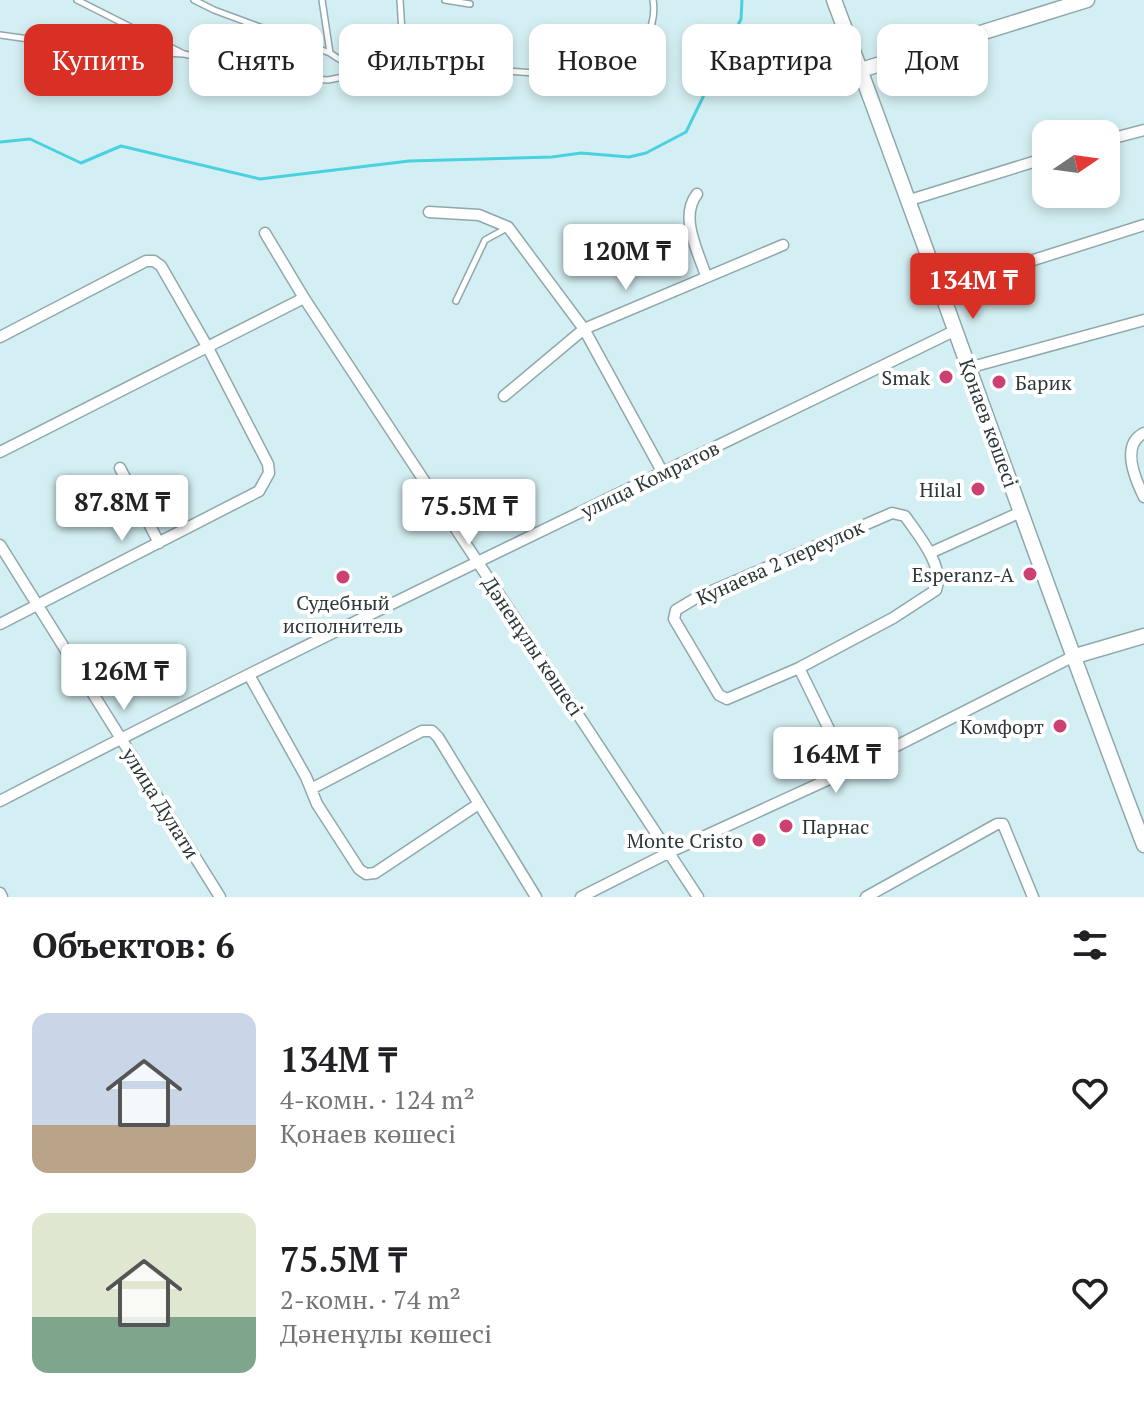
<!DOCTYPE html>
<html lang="ru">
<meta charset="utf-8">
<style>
:root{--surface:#fff;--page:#f6f6f6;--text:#202124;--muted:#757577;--accent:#d93025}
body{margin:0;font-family:"PT Serif",serif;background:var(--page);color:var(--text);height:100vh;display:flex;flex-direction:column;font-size:30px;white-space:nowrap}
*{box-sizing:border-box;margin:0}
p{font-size:26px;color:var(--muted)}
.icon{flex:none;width:44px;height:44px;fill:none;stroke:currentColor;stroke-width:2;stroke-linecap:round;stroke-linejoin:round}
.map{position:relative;height:897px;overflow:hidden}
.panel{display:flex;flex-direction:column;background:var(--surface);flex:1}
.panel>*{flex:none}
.top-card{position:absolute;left:24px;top:24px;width:1096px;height:72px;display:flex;gap:16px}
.needle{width:52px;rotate:77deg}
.fabs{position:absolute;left:1032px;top:120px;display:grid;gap:16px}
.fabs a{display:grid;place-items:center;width:88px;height:88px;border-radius:16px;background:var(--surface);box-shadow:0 4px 12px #0003;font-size:40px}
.price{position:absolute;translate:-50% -68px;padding:0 18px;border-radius:8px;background:#fff;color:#222;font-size:26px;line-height:52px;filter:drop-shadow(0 2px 4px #0008)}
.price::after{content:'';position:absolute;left:50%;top:48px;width:24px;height:18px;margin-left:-12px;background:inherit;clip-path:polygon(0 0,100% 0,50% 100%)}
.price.current{background:var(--accent);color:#fff}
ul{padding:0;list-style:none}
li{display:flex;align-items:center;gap:24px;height:200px;padding:0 32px}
li span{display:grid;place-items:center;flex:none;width:224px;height:160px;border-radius:16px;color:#555}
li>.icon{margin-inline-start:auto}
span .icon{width:96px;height:96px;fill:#fffc;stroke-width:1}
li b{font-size:34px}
h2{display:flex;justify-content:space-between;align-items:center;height:96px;padding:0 32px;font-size:34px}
.pill{padding:0 28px;border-radius:16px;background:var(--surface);box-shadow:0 4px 12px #0003;font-size:28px;line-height:72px}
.pill.current{background:var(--accent);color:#fff}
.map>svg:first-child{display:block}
</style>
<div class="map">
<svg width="1144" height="897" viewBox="0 0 1144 897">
<rect width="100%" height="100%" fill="#d4eff3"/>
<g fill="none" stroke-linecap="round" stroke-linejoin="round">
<path stroke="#4ad1e0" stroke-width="3" d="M0,142L30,139L81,163L121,146L260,179L409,161L552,157L581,153L629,157L646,153L686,132L741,19L742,0"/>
<defs>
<path id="lane" d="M77,0L184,54L298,78L328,80L368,72
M194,0L214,10L330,53L322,0
M445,0L470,4
M0,35L86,47L182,54
M330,53C343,63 375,77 391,79C425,82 461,71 495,71C533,70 586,84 621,68C643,57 657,22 653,0
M390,79L402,33L400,0
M456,301L485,240L507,228"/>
<path id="street" d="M1106,140L1144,130
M697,194C679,217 698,251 706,276
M910,200L1046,158
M429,212L479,215L508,227L584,329L663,473
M265,233L304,298L698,897
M942,289L1144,225
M0,337L146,261H154L161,266L208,348L268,464L269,473L259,491L0,624
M968,368L1144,320
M504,396L584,329L783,245
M1144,433C1120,445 1135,479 1144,497
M0,452L304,298
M120,468L159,543
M892,513L905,516C918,535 945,566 936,590L893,618L799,668L727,699L719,695L674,619L676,610L696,598Z
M0,545L220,897
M930,553L1021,512
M799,668L849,770
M249,675L306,777L317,804L359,869L366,874L375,873L477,805
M311,789L422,731H432L438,737L536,897
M0,801C315,637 637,486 956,330
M0,893L2,897
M581,897L670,852L849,770L1072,657
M866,897L997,824H1003L1033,897"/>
<path id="secondary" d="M834,0C940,281 1037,565 1144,845
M861,70L1087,0
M1072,657L1144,636"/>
</defs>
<use href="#lane" stroke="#8fa8ac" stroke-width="8"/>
<use href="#street" stroke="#8fa8ac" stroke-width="13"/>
<use href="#secondary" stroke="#8fa8ac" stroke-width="17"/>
<use href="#lane" stroke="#fff" stroke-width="5"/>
<use href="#street" stroke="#fff" stroke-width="10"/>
<use href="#secondary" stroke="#fff" stroke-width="14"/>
</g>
<g fill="#cc4072" stroke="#fff" stroke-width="3">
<circle cx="946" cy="377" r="8"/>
<circle cx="999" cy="382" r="8"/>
<circle cx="978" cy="489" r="8"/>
<circle cx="1030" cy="574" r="8"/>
<circle cx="343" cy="577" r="8"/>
<circle cx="1060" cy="726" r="8"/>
<circle cx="786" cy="826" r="8"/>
<circle cx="759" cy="840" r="8"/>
</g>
<g text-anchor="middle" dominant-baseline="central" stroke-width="8" stroke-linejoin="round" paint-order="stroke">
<g font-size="20" fill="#2d3839" stroke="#fff" text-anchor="end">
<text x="930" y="377">Smak</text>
<text x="1015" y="382" text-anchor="start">Барик</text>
<text x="962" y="489">Hilal</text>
<text x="1014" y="574">Esperanz-A</text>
<text x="343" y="602" text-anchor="middle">Судебный<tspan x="343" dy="23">исполнитель</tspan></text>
<text x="1044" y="726">Комфорт</text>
<text x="802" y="826" text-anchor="start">Парнас</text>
<text x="743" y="840">Monte Cristo</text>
</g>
<g font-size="20" fill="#2d3839" stroke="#fff">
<text transform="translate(989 423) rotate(70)">Қонаев көшесі</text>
<text transform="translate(650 479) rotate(-26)">улица Комратов</text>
<text transform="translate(780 562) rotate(-24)">Кунаева 2 переулок</text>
<text transform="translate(533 646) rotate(56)">Дәненұлы көшесі</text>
<text transform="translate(161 803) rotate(58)">улица Дулати</text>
</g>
</g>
</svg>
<div class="fabs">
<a><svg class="needle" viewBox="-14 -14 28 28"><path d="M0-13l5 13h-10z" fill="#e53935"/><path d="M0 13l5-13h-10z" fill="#757577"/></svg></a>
</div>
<b class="price" style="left:626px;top:292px">120M ₸</b>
<b class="price current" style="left:973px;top:321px">134M ₸</b>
<b class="price" style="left:122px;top:543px">87.8M ₸</b>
<b class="price" style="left:469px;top:547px">75.5M ₸</b>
<b class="price" style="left:124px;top:712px">126M ₸</b>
<b class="price" style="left:836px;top:795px">164M ₸</b>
<div class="top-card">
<a class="pill current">Купить</a>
<a class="pill">Снять</a>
<a class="pill">Фильтры</a>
<a class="pill">Новое</a>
<a class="pill">Квартира</a>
<a class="pill">Дом</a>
</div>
</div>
<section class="panel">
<h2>Объектов: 6<svg class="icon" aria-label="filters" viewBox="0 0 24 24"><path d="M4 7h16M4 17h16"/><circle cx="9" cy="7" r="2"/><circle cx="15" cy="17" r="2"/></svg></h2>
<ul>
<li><span style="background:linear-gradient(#c9d6e8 70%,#b9a48a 0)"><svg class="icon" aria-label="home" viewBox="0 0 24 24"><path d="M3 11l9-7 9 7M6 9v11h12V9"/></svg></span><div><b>134M ₸</b><p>4-комн. · 124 m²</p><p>Қонаев көшесі</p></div><svg class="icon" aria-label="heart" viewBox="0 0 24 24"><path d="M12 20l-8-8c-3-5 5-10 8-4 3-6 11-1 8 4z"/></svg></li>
<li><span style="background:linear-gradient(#dfe7d0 65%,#7fa58c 0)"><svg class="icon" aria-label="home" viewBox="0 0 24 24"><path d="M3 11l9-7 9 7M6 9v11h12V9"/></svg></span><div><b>75.5M ₸</b><p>2-комн. · 74 m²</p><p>Дәненұлы көшесі</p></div><svg class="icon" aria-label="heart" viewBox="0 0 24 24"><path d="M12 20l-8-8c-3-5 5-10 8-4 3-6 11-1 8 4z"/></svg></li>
</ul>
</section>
